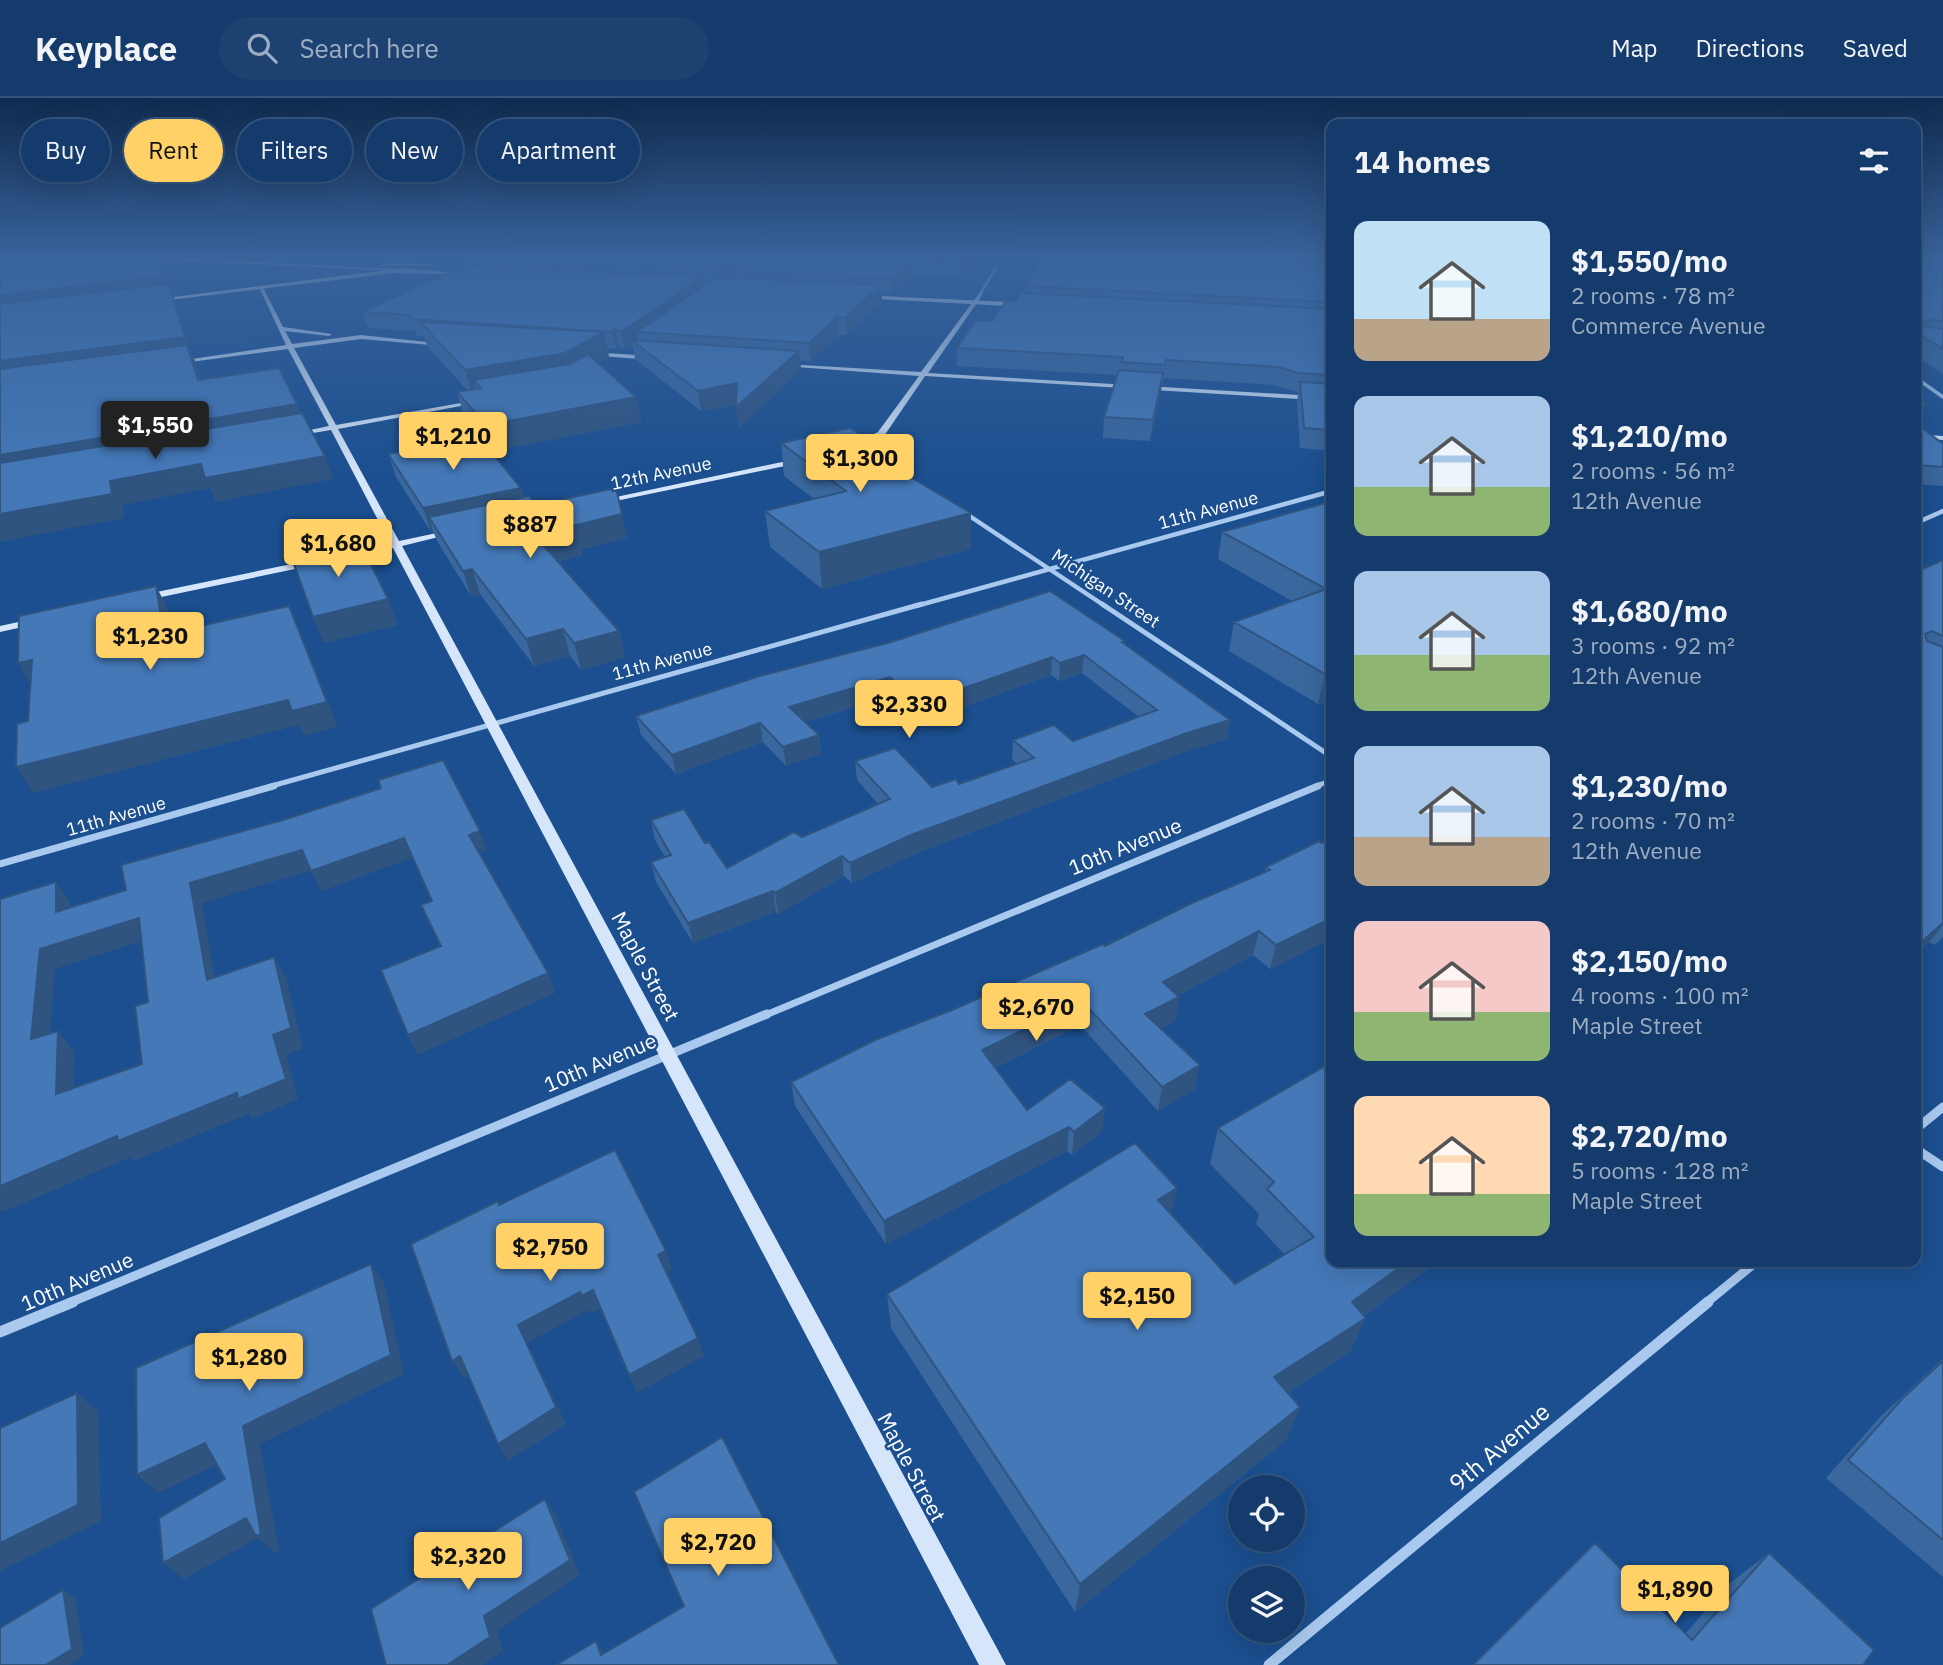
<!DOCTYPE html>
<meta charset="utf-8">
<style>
:root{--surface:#143b6b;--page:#1d4271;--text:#f1f3f6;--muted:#9dadc1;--line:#33557e;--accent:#ffd166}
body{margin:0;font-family:"IBM Plex Sans",sans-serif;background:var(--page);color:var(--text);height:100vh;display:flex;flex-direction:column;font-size:26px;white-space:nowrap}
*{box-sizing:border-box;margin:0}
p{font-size:23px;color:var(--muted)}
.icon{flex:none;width:38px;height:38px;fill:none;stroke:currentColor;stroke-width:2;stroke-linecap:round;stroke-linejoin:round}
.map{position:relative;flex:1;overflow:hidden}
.panel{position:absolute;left:1326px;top:21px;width:595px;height:1148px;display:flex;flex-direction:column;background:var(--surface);border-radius:14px;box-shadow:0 7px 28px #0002,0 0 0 2px var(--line)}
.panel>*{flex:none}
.top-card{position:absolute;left:21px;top:21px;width:665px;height:63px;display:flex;gap:14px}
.buttons{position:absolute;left:1228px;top:1377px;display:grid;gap:14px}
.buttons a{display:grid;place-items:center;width:77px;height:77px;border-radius:50%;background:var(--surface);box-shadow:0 7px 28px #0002,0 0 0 2px var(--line);font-size:35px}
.price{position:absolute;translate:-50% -60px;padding:0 16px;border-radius:7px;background:var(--accent);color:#111;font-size:23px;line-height:46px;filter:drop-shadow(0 2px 4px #0008)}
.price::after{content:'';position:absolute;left:50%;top:42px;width:21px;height:16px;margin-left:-10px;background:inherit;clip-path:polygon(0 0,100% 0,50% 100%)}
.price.on{background:#222;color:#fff}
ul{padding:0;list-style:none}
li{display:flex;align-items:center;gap:21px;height:175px;padding:0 28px}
li span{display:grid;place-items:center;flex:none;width:196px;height:140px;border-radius:14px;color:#555}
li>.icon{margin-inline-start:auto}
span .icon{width:84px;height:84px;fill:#fffc;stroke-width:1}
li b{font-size:30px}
h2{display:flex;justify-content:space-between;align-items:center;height:84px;padding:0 28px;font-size:30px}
.tag{padding:0 24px;border-radius:32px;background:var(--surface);box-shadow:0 7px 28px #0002,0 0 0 2px var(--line);font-size:24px;line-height:63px}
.tag.on{background:var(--accent);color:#111}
header{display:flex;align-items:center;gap:42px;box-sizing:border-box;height:98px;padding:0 35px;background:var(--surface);border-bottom:2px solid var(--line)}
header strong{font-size:33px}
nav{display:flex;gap:38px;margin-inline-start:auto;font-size:24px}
.search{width:490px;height:63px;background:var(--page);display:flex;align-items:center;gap:18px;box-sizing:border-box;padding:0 24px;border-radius:38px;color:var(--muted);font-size:26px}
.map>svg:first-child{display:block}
</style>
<header>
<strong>Keyplace</strong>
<div class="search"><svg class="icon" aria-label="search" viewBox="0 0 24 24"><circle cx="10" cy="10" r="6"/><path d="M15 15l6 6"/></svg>Search here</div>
<nav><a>Map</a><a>Directions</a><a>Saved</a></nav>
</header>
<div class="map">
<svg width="1943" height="1567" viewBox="0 0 1943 1567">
<rect width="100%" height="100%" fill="#1b4f8f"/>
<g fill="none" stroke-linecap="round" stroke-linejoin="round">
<path stroke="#a9c9ee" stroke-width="2.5" d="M317,162L326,158
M980,196L996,170"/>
<path stroke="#a9c9ee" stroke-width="3.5" d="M1916,280L1943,299"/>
<path stroke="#a9c9ee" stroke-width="4.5" d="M965,415L1105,508
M1916,425L1943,413
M916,508L1332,393"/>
<path stroke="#a9c9ee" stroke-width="5" d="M1102,506L1332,659
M268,689L922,506
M1314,689L1332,682"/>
<path stroke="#a9c9ee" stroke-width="7" d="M0,766L274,688
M763,918L1318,688"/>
<path stroke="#a9c9ee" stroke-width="9" d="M1916,1031L1943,1009
M1916,1051L1943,1069
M69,1205L767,916
M1706,1205L1756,1164"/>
<path stroke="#a9c9ee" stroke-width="11" d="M0,1234L73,1204
M1269,1567L1708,1204"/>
<path fill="#d6e6fa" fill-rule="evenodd" d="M139,158L394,171L397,173L141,161Z
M381,165L431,166L434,168H383Z
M262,187L283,229L332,236L329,238L285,233L292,246L361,237L446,246L443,248L361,241L294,250L336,327L478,302L482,304L338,331L399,443L451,432L455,435L402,448L1006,1567H979L393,450L348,460L343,457L390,445L331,332L295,338L291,336L329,328L288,251L175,266L172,264L286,247L259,189Z
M980,194L983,196L928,275L1332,299V303L925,278L884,338L854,351H851V347L878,334L919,278L782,268L785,266L921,274Z
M589,254L653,258L656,260L653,262L587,257Z
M1916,336L1943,338V342L1916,340Z
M801,360L805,362L804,364L601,406L597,403Z
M311,462L314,463V467L142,503L137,500L142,497Z
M37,520L41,521V525L0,534V528Z"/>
<path fill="#f0f6ff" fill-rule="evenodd" d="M403,170L474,177L394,175L153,204L149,202Z
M859,197L1027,205L1031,207L1027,209L857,200Z"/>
</g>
<path fill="#3a679d" d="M449,158H979L961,180L911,177L892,194H882V204L846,237H838L810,263L800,262L801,272L739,330L736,307L701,313L635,261L632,246L624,251L618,248L616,251L607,250L609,259L598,265L636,299L641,324L493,353L464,319L457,294L467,292L427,248L424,238H418L414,233L368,230L362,214L462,169L460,161L454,162Z
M1916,158H1943V276L1916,258Z
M1026,188L1329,204L1328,210L1332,216V353L1300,350L1297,303L1298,294L1274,287L1164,280L1163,285H1162L1150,343L1103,340L1104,319L1118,277L957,268V250L992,223L1026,195Z
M1916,298L1926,305L1916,322Z
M1916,325L1943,346V388L1916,386Z
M781,345L910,369V378L971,451L822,491L770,449L765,413L814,401L784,378Z
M388,356L521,390L524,399L536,407L627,440L581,451L582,458L558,463L619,533L625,559L581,572L570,558L534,568L480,496L471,498L437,443L433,433L431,434L396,379Z
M1332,403V601L1318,606L1229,553L1234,524L1292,503L1218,461L1222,434Z
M1943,462V839L1935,847L1929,844L1916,856L1927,470Z
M1124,546L1227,641L1184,654L912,757L852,785L844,778L778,816L776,814L693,845L656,784L651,764L665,759L655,742L651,722L705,745L727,770L878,706L857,682L855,663L932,689L959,686L1017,666L1012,661L1013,642L1073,643L1139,619L1082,575L1059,583L1051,577L920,625L891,598L805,624L819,637L821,656L786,668L763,644L676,676L641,637L636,618L760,578Z
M1332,740V844L1329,845L1326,843L1270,871L1253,857L1177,898L1179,899L1175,923L1161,930L1195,991L1158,1013L1080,927L995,970L1027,1012L1105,1010L1102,1034L1072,1057L1067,1053L886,1146L795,1008L791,984L952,912L1105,848L1265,774L1266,769Z
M1332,964V1164H1437L1364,1218L1350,1254L1287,1295V1341L1075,1514L891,1230L887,1196L1171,1117L1235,1186L1285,1157L1256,1126L1259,1116L1210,1066L1218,1030Z
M1943,1261V1479L1826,1380L1880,1319Z
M1769,1455L1863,1567H1473L1685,1536L1730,1485Z"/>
<path fill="#305480" d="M159,158L164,168L208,303L0,285V197Z
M453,158H459L460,161L454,162Z
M735,158H754L730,172V175L717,185L716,171Z
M968,158H979L961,180V166Z
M910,164L911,177L892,194V181Z
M702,179L704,194L637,234L638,241L634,244L631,242L632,246L624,251L621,234Z
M881,187L882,204L846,237L845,220Z
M837,219L838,237L810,263L809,245Z
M615,231L618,248L616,251L612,234Z
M604,234L609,259L571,280L481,290L473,282L478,297L473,298L465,272Z
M799,253L801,272L739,330L736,309L740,306L701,313L698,293Z
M1163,275L1161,295L1150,343L1153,322Z
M636,299L641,324L493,353L486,327Z
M297,306L305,327L0,382V357Z
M325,358L334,381L216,404L210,390L123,407L124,420L0,444V416L110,383L201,366Z
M910,369L911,404L899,372Z
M521,390L527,413L429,419L433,433L431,434L423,410Z
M971,415V451L822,491L819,454Z
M622,416L627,440L581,451L582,458L545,466L539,442L572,428Z
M472,471L480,496L471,498L463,473Z
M156,488L168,511L177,560L164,536Z
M388,501L398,527L324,545L313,519Z
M289,508L338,629L304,638L299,627L33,695L16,669Z
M563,531L570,558L534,568L526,541Z
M619,533L625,559L581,572L574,545Z
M1084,557L1082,575L1059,583L1060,565Z
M1052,559L1051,577L920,625L919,606Z
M32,562L33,590L18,565Z
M1332,574V601L1318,606L1325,576Z
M890,579L891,598L792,628L789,609Z
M1230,622L1227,641L1184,654L912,757L852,785L850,765L911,737L1187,635Z
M760,625L763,644L676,676L672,657Z
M819,637L821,656L786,668L783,649Z
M480,733L487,752L476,756L469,737Z
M404,740L412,760L321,793L311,773Z
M302,752L312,772L202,805L219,902L207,882L190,785Z
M842,758L844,778L778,816L775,795Z
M56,784L70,804L71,834L56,814Z
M773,793L776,814L693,845L688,825Z
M139,820L152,840L55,871L48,961L31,941L40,851Z
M1332,820L1326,843L1270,871L1276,847Z
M1943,825V827L1929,844L1916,856V849Z
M1259,833L1253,857L1159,908L1163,884Z
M274,859L286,879L303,950L286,957L298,1001L252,1021L248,1016L134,1063L131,1059L3,1114L0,1112V1088L273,937Z
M548,875L555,895L418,957L408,937Z
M1179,899L1175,923L1142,940L1145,916Z
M1082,903L1080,927L982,976V952Z
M58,933L74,953L73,1016L56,996Z
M1200,967L1195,991L1158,1013L1162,989Z
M1105,1010L1102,1034L1072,1057L1074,1034Z
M1069,1029L1067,1053L886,1146L884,1123Z
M1177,1090L1170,1125L1158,1102Z
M666,1153L672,1172L664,1176L658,1157Z
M1407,1164H1437L1337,1238L1352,1204Z
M371,1166L384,1185L404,1276L260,1346L279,1453L274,1454L258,1440L184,1481L163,1465L246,1420L243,1328Z
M593,1192L601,1210L590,1216L588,1212L527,1245L566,1326L508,1363L498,1346L518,1227L580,1194Z
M1366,1220L1350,1254L1261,1312L1274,1279Z
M698,1240L704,1258L637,1295L629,1277Z
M460,1258L471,1276L464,1280L452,1263Z
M77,1295L98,1313L101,1423L0,1473V1445Z
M1300,1309L1287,1341L1075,1514L1080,1486Z
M205,1345L224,1363L158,1395L137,1377Z
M545,1401L556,1418L580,1477L497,1533L503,1553L483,1567H447L484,1518Z
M63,1492L75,1500L84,1558L70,1567H46Z
M596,1543L609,1562L601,1557Z"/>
<path fill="#4478b7" stroke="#305480" stroke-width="2" fill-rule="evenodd" d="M0,158H159L165,178L0,197Z
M469,158H735L716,171Z
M750,158H968L961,166L910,164L892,181L730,172Z
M1043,158H1291L1303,162L1323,163L1329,204L1026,188Z
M1916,158H1943V223L1925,222L1923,228L1943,231V251L1916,234Z
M468,167L702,179L621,234L615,231L612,234L413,221L409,217L362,214Z
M717,179L881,187L845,220L837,219L809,245L637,234Z
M168,186L185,239L0,263V206Z
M1020,195L1331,211L1332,277L1298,275L1278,269L1166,262L1165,267L1122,264L1123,259L957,250L976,222L992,223L1006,203H1016Z
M420,224L604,234L565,255L465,272Z
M631,242L799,253L736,309L737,285L698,293Z
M187,247L198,282L279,270L297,306L0,357V271Z
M588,256L636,299L486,327L457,294L481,290L473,282L569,266Z
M1119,272L1163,275L1153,322L1104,319Z
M1300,284L1332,286V332L1304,330Z
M1916,298L1926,305H1916Z
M302,315L325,358L205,380L201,366L110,383L112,396L0,416V365Z
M1916,325L1943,346V369L1916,367Z
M850,330L910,369L899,372L971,415L819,454L765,413L846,393L781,345Z
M479,339L521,390L423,410L388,356Z
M616,390L622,416L572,428L576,433L539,442L619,533L574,545L563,531L526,541L472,471L463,473L429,419L529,398L536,407Z
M1332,403V574L1325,576L1234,524L1326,491L1222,434Z
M360,444L388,501L313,519L291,458Z
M1943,462V538L1932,533L1925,536L1927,543L1943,549V825L1916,849V474Z
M156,488L164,536L289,508L327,604L292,613L288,602L16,669L17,626L28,623L32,562L18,565L19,518Z
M1050,493L1125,543L1122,544L1230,622L1187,635L911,737L850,765L842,758L775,795L773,793L688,825L651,764L671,757L651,722L684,711L705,745L709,744L727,770L794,734L802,739L890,701L855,663L895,650L932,689L956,681L959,686L1034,660L1013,642L1054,627L1073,643L1157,612L1084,557L1060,565L1052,559L919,606L890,579L789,609L819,637L783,649L760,625L672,657L636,618L760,578L891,544Z
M443,662L480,733L469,737L548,875L408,937L381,872L441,848L421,807L432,803L404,740L311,773L302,752L190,785L207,882L274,859L291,930L273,937L286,981L238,1001L237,995L118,1043L117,1038L0,1088V801L56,784V814L126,792L121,767L283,722L381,690L378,682ZM139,820L148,904L135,908L142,966L56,996L58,933L31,941L40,851Z
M1332,740V820L1276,847L1259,833L1163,884L1179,899L1145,916L1200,967L1162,989L1082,903L982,952L1027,1012L1070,981L1105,1010L1074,1034L1069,1029L884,1123L791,984L875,942L952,912L1103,846L1105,848L1192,805L1270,772L1266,769L1319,743L1322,745Z
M1332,964V1164H1407L1352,1204L1366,1220L1274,1279L1300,1309L1080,1486L887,1196L1135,1045L1177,1090L1158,1102L1235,1186L1314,1139L1267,1091L1274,1084L1218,1030Z
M615,1052L666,1153L658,1157L698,1240L629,1277L593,1192L582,1198L580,1194L518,1227L556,1309L498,1346L460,1258L452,1263L411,1146L498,1103L499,1107Z
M371,1166L391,1257L243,1328L261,1436L256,1438L246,1420L163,1465L159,1420L225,1381L205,1345L137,1377L136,1270Z
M1943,1263V1442L1848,1362L1902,1301Z
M77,1295L78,1407L0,1445V1330Z
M722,1339L839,1567H556L596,1543L601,1557L684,1508L634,1394Z
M545,1401L570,1462L484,1518L490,1539L447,1567H386L371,1511Z
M1595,1445L1692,1542L1769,1455L1874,1552L1863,1567H1473Z
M63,1492L72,1551L46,1567H0V1530Z"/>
<linearGradient id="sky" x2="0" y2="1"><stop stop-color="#0f2b4f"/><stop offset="0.42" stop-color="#39639b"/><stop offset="1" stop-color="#39639b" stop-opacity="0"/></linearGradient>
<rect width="1943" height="378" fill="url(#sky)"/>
<g text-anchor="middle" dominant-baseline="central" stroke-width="5" stroke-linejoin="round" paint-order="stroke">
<g font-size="18" fill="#fff" stroke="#1b4f8f">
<text transform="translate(661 375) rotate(-12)">12th Avenue</text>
<text transform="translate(1208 412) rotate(-15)">11th Avenue</text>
<text transform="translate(1106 490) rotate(34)">Michigan Street</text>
<text transform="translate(662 563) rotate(-15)">11th Avenue</text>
<text transform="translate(116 718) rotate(-16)">11th Avenue</text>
</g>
<g font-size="21" fill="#fff" stroke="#1b4f8f">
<text transform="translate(1125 748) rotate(-22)">10th Avenue</text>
<text transform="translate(646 868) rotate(62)">Maple Street</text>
<text transform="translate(600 964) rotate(-23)">10th Avenue</text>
<text transform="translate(77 1183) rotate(-23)">10th Avenue</text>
<text transform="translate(912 1369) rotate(62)">Maple Street</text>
</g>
<g font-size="24" fill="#fff" stroke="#1b4f8f">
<text transform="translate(1499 1349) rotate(-40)">9th Avenue</text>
</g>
</g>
</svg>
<div class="buttons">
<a><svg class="icon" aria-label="locate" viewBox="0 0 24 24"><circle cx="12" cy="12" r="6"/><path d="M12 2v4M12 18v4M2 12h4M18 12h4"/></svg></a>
<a><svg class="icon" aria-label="layers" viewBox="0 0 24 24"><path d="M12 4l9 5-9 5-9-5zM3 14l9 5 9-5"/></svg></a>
</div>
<b class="price on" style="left:155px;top:363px">$1,550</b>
<b class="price" style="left:453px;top:374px">$1,210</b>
<b class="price" style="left:860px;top:396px">$1,300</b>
<b class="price" style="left:530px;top:462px">$887</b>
<b class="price" style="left:338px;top:481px">$1,680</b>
<b class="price" style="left:150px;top:574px">$1,230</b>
<b class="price" style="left:909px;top:642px">$2,330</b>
<b class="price" style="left:1036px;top:945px">$2,670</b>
<b class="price" style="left:550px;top:1185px">$2,750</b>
<b class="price" style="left:1137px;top:1234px">$2,150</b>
<b class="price" style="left:249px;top:1295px">$1,280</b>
<b class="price" style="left:718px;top:1480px">$2,720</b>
<b class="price" style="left:468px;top:1494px">$2,320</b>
<b class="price" style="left:1675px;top:1527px">$1,890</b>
<div class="top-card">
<a class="tag">Buy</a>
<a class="tag on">Rent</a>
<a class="tag">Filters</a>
<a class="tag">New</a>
<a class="tag">Apartment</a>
</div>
<section class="panel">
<h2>14 homes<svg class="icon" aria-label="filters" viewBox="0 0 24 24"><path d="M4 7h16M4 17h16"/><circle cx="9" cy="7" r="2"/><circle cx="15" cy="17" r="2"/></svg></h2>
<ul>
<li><span style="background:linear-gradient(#bfe0f5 70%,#b9a48a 0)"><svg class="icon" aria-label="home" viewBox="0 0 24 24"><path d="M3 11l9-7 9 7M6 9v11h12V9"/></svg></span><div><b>$1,550/mo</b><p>2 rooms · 78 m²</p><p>Commerce Avenue</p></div></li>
<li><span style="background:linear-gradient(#a9c7e8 65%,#8fb573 0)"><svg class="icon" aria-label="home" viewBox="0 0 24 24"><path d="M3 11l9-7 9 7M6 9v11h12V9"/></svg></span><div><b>$1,210/mo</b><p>2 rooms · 56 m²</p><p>12th Avenue</p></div></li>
<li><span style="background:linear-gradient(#a9c7e8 60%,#8fb573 0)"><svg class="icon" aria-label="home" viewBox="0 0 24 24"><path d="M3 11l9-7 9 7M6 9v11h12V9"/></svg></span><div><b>$1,680/mo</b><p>3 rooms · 92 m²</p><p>12th Avenue</p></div></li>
<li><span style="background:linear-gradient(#a9c7e8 65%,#b9a48a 0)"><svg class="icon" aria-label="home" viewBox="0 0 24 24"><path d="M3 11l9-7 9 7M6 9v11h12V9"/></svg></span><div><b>$1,230/mo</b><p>2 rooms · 70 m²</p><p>12th Avenue</p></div></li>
<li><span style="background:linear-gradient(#f6c9c9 65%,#8fb573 0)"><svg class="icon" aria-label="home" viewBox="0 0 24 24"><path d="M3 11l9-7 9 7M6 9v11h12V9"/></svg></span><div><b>$2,150/mo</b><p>4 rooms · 100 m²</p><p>Maple Street</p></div></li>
<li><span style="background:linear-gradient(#ffd9b3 70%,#8fb573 0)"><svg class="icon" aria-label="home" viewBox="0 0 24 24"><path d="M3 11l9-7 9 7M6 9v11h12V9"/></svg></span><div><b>$2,720/mo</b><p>5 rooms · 128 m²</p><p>Maple Street</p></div></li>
</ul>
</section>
</div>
